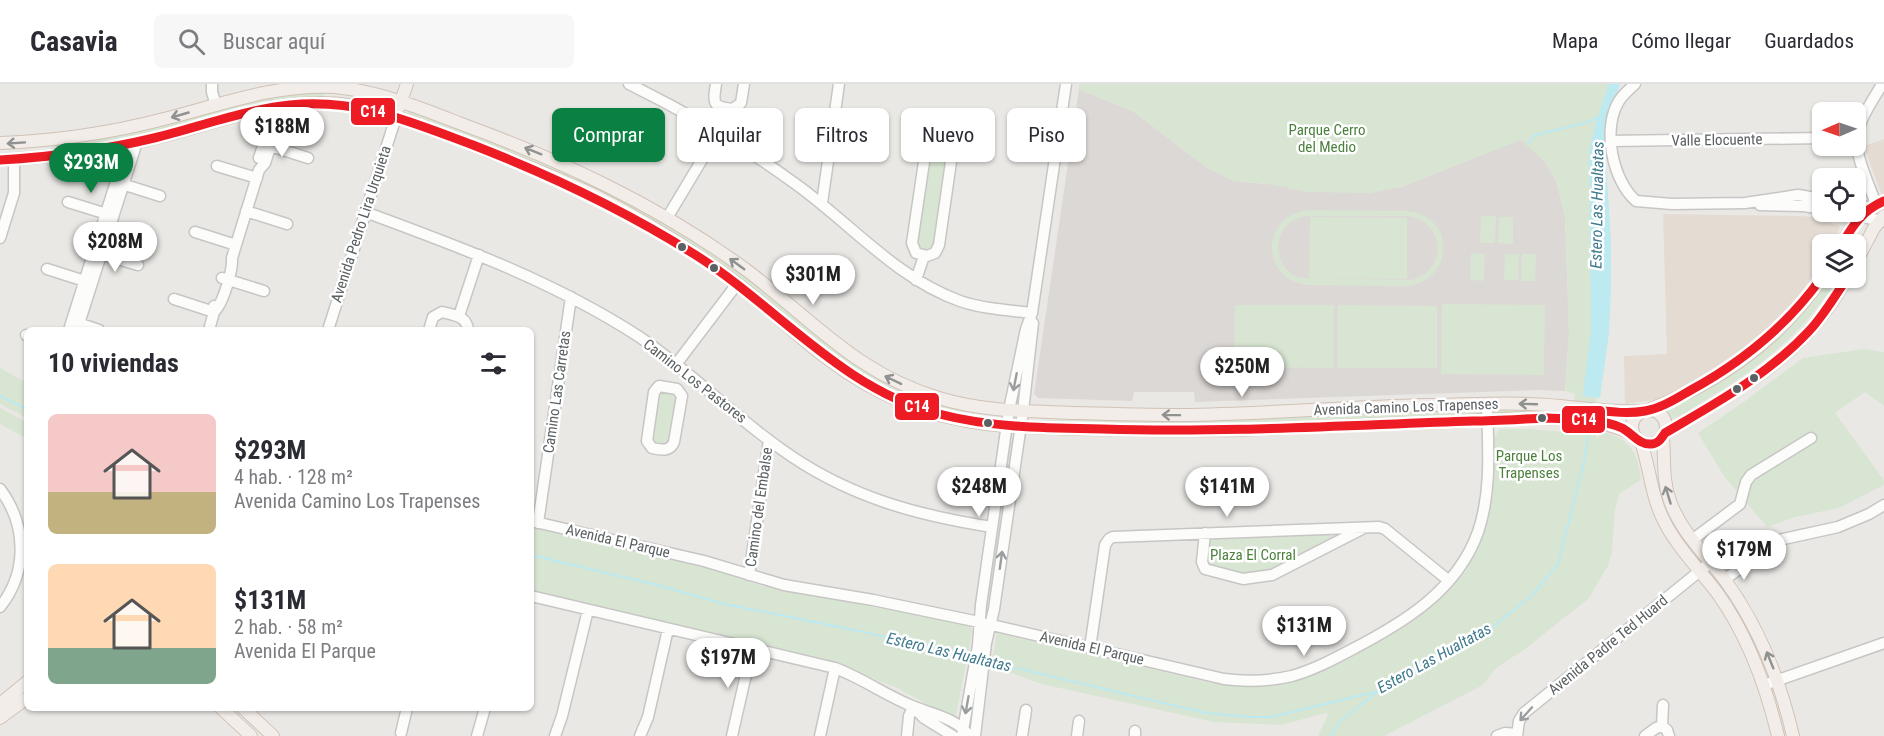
<!DOCTYPE html>
<html lang="es">
<meta charset="utf-8">
<style>
:root{--surface:#fff;--page:#f7f7f7;--text:#2b2b33;--muted:#7c7c81;--line:#e1e1e2;--accent:#0b8043}
body{margin:0;font-family:"Roboto Condensed",sans-serif;background:var(--page);color:var(--text);height:100vh;display:flex;flex-direction:column;font-size:22px;white-space:nowrap}
*{box-sizing:border-box;margin:0}
p{font-size:20px;color:var(--muted)}
.icon{flex:none;width:33px;height:33px;fill:none;stroke:currentColor;stroke-width:2;stroke-linecap:round;stroke-linejoin:round}
.map{position:relative;flex:1;overflow:hidden}
.side{position:absolute;left:24px;top:243px;width:510px;height:384px;display:flex;flex-direction:column;background:var(--surface);border-radius:9px;box-shadow:0 2px 4px #0004}
.side>*{flex:none}
.top-card{position:absolute;left:552px;top:24px;width:570px;height:54px;display:flex;gap:12px}
.needle{width:39px;rotate:268deg}
.buttons{position:absolute;left:1812px;top:18px;display:grid;gap:12px}
.buttons a{display:grid;place-items:center;width:54px;height:54px;border-radius:9px;background:var(--surface);box-shadow:0 2px 4px #0004;font-size:30px}
.price{position:absolute;translate:-50% -51px;padding:0 14px;border-radius:21px;background:#fff;color:#222;font-size:20px;line-height:39px;filter:drop-shadow(0 2px 3px #0008)}
.price::after{content:'';position:absolute;left:50%;top:36px;width:18px;height:14px;margin-left:-9px;background:inherit;clip-path:polygon(0 0,100% 0,50% 100%)}
.price.on{background:var(--accent);color:#fff}
ul{padding:0;list-style:none}
li{display:flex;align-items:center;gap:18px;height:150px;padding:0 24px}
li span{display:grid;place-items:center;flex:none;width:168px;height:120px;border-radius:9px;color:#555}
li>.icon{margin-inline-start:auto}
span .icon{width:72px;height:72px;fill:#fffc;stroke-width:1}
li b{font-size:26px}
h2{display:flex;justify-content:space-between;align-items:center;height:72px;padding:0 24px;font-size:26px}
.tag{padding:0 21px;border-radius:9px;background:var(--surface);box-shadow:0 2px 4px #0004;font-size:21px;line-height:54px}
.tag.on{background:var(--accent);color:#fff}
header{display:flex;align-items:center;gap:36px;box-sizing:border-box;height:84px;padding:0 30px;background:var(--surface);border-bottom:2px solid var(--line)}
header strong{font-size:28px}
nav{display:flex;gap:33px;margin-inline-start:auto;font-size:21px}
.search{width:420px;height:54px;background:var(--page);display:flex;align-items:center;gap:15px;box-sizing:border-box;padding:0 21px;border-radius:9px;color:var(--muted);font-size:22px}
.map>svg:first-child{display:block}
</style>
<header>
<strong>Casavia</strong>
<div class="search"><svg class="icon" aria-label="search" viewBox="0 0 24 24"><circle cx="10" cy="10" r="6"/><path d="M15 15l6 6"/></svg>Buscar aquí</div>
<nav><a>Mapa</a><a>Cómo llegar</a><a>Guardados</a></nav>
</header>
<div class="map">
<svg width="1884" height="652" viewBox="0 0 1884 652">
<rect width="100%" height="100%" fill="#eae8e5"/>
<path fill="#e4dbd3" d="M1884,55V111L1882,112L1864,62Z
M1663,130L1799,132L1814,133L1840,142L1832,160H1822V178L1800,211L1781,233L1750,260L1706,291L1660,315L1625,320L1624,272L1667,270Z"/>
<path fill="#dcd8d5" d="M1079,5L1134,28L1206,83L1234,97L1369,109L1401,103L1521,55L1546,79L1557,99L1565,133L1569,248L1565,307L1537,306L1195,318L1194,308H1134L1132,317L1038,314L1034,310Z"/>
<path fill="#d8e5d2" fill-rule="evenodd" d="M1079,0H1613L1600,27L1596,355L1603,348C1631,355 1638,369 1641,396L1619,410L1615,425L1612,467L1608,482L1588,515L1525,565L1496,584L1483,601L1384,652H1318L1328,631L1326,629L1281,641L1214,638L1042,600L1014,590L966,579L956,632L951,633L897,604L822,574L602,527L531,509V443L708,484L762,502L970,541L972,546L969,567L993,572L997,549L1207,598L1229,601L1264,602L1300,596L1390,552L1415,536L1442,513L1466,487L1486,444L1492,418L1494,353L1500,345H1530L1563,348L1572,346L1575,310L1565,307L1569,248L1565,133L1557,99L1546,79L1521,56L1401,103L1369,109L1307,108L1269,100L1234,97L1206,83L1134,28L1079,5Z
M324,8V13L264,18L152,49L70,64L245,18L279,10Z
M409,26L538,74L571,91L570,94L517,72L407,31Z
M938,46L950,53L934,165L922,167L916,160L931,52Z
M577,95C589,99 601,107 614,112C665,133 713,167 757,201C824,255 876,311 965,326V331L906,313L852,286L754,205L576,97Z
M1310,126L1407,127C1421,128 1434,135 1440,148C1450,169 1438,194 1416,200C1405,204 1391,202 1379,202C1356,202 1333,201 1309,201C1259,197 1260,129 1310,126ZM1305,132H1406C1445,136 1449,187 1411,196L1299,194C1269,181 1272,139 1305,132Z
M1481,132H1496L1495,159H1480Z
M1310,133L1407,134V195L1309,194Z
M1499,133H1513V160L1498,159Z
M1471,169L1485,170L1484,197L1470,196Z
M1505,170H1519L1518,196H1504Z
M1522,170H1536L1535,197H1521Z
M1829,194H1838C1806,247 1760,283 1707,315C1696,321 1683,332 1671,335L1666,327L1668,324C1730,293 1792,254 1829,194Z
M1442,220L1545,221L1544,291L1441,290Z
M1235,221H1334L1333,284L1234,283Z
M1338,221L1437,222V284H1337Z
M1864,265L1884,268V322L1865,308L1835,329L1884,396V401L1839,424L1795,433L1767,443L1724,392L1698,349L1741,320L1803,274Z
M0,284L27,299V334L0,320Z
M658,307L675,308L678,312L670,358L667,362L653,361L651,356Z
M0,324L27,338V355L0,340Z
M1499,326L1545,328L1213,341L1028,338V336H1211Z
M1009,355H1015L991,508H988Z
M1342,449V450L1272,487L1242,490L1209,483L1205,478L1208,457L1213,453Z"/>
<path fill="#bde9f1" d="M1609,0H1620L1604,46L1611,159V206L1609,249L1600,314L1583,312L1591,246L1589,67L1596,38Z"/>
<g fill="none" stroke-linecap="round" stroke-linejoin="round">
<path stroke="#bde9f1" stroke-width="2" d="M1528,59L1535,51L1585,39L1597,34
M0,312L27,325
M531,471L657,501L724,520L864,548L972,574
M986,577L1206,629L1250,633H1271L1379,607L1487,548L1534,509L1558,480L1584,378L1590,342
M1331,652L1338,639L1377,608"/>
<defs>
<path id="minor" d="M212,0V8L216,21
M629,0C688,29 744,62 797,101C851,140 896,194 960,217C983,225 1008,226 1032,229
M716,0C713,19 712,23 733,25L741,19L744,0
M1635,0C1630,5 1623,10 1619,17C1602,44 1612,96 1636,117L1672,120L1745,119L1798,111L1822,115
M936,42C946,43 953,48 954,57L939,161L935,169L927,172L916,169L912,159L928,51L930,46Z
M1611,57L1822,54
M264,60L308,74
M259,74L272,34V22
M217,82L257,94
M119,99L160,112
M68,118L110,131
M822,119L839,0
M1876,120C1869,100 1852,67 1858,47C1862,30 1874,15 1882,0
M1760,121L1804,122L1822,125
M1856,122L1869,123
M246,127L287,140
M365,128C460,163 553,197 638,252C689,286 731,330 781,365C846,412 915,431 992,443
M1835,128L1884,137
M667,134L721,44L727,25
M195,148L236,161
M0,154L14,109V75
M94,168L138,181
M47,185L91,199
M222,194L264,207
M916,196L924,172
M174,215L214,228
M214,228C223,220 233,186 232,174L259,86L265,79L284,21
M459,232L479,171
M72,237L99,246
M69,246L119,88L121,75L119,62
M77,246L137,58
M209,246L214,228V222
M328,246L396,33
M429,246L433,233L442,228C454,231 467,232 468,246
M26,251L27,252
M677,279L737,200
M659,302L677,305L682,312L674,358C670,368 661,366 652,364L647,357L654,308Z
M0,405C27,441 28,488 0,523
M531,437L704,477L784,501L873,516L979,538L1224,595C1247,598 1270,597 1292,592C1313,586 1332,576 1351,566C1403,539 1457,507 1478,448C1492,407 1488,362 1487,320
M538,439L571,213
M1205,449L1202,478L1205,485L1243,495L1272,491L1362,445
M1692,456L1740,420L1746,398L1751,391L1811,354
M749,491L769,356
M1724,496L1779,456L1838,443L1869,430L1884,421
M531,512L835,584C862,594 885,611 912,622C929,629 959,635 969,652
M1090,564L1105,461L1109,455L1113,453L1379,443L1385,445L1448,496
M1764,601L1884,559
M913,623L924,634L953,652
M1662,642L1663,621
M401,649L407,624
M477,652L485,624
M555,652L562,632L588,526
M640,652L648,633L668,545
M732,652L752,564
M820,652L835,584
M907,652L909,632L913,623
M962,652L978,561L981,521L1009,326L1026,245L1032,229L1066,0
M975,652L986,559L994,525L1023,327L1033,239
M1022,652L1026,626
M1077,652L1079,637
M1135,652V647
M1497,652L1505,649L1517,650
M1517,652L1519,637L1524,629L1711,478
M1645,652L1656,644L1662,642L1667,646L1669,652"/>
<path id="major" d="M399,23L407,0
M0,59C55,57 110,49 164,35C220,21 274,0 334,3C378,7 418,23 459,39C562,77 656,120 745,185C812,235 855,289 939,314C984,328 1031,327 1077,329C1112,330 1147,331 1182,331C1263,330 1344,323 1426,321C1460,321 1496,318 1530,320C1568,321 1605,329 1643,327
M0,76C55,73 110,66 163,52C225,36 284,12 350,21C387,27 422,42 457,55C503,73 550,90 594,111C640,134 685,162 727,192C763,218 793,249 828,275C874,310 929,334 987,340C1018,344 1050,344 1082,345C1134,346 1186,347 1238,346C1308,343 1377,340 1447,338C1498,336 1591,325 1635,352
M1842,160C1853,140 1862,125 1884,117
M1856,178L1874,144L1884,132
M1648,326C1717,299 1781,256 1822,193
M1632 343a17 17 0 1 1 34 0a17 17 0 1 1-34 0Z
M1665,349C1741,304 1802,274 1847,194
M1663,354C1665,377 1662,394 1670,417C1681,448 1706,471 1725,496C1759,543 1780,596 1793,652
M1641,358C1650,384 1651,412 1664,437C1677,463 1700,486 1718,510C1748,552 1766,602 1778,652
M0,620L27,598
M221,624L251,652
M243,624L273,652
M0,634L27,614"/>
</defs>
<use href="#minor" stroke="#c7c6c5" stroke-width="13"/>
<use href="#major" stroke="#d0c2b6" stroke-width="14"/>
<use href="#minor" stroke="#fcfcfb" stroke-width="10"/>
<use href="#major" stroke="#f2ede8" stroke-width="12"/>
<defs>
<path id="bus-1" d="M0,76C52,73 104,66 154,54C199,43 244,26 290,21C358,14 411,38 473,61C550,91 624,126 694,170C777,222 841,305 939,330C993,344 1048,344 1103,345C1226,349 1350,341 1473,337C1497,337 1522,335 1547,334C1570,335 1600,334 1622,344C1632,349 1639,361 1651,360C1658,360 1661,355 1665,349C1716,319 1768,291 1809,247C1824,231 1835,212 1847,194
M1842,160C1853,141 1863,126 1884,117
M1595,326C1612,328 1629,330 1645,327C1662,324 1677,314 1691,306C1744,277 1787,242 1822,193"/>
</defs>
<use href="#bus-1" stroke="#fff" stroke-width="14"/>
<use href="#bus-1" stroke="#ed1c24" stroke-width="9"/>
</g>
<defs><path id="oneway-shaft" d="M-6 0H5M1.5-3L5.5 0L1.5 3" fill="none" stroke-width="1.6" stroke-linecap="round" stroke-linejoin="round" transform="scale(1.5)"/></defs>
<g stroke="#909191">
<use href="#oneway-shaft" transform="translate(180 31) rotate(164)"/>
<use href="#oneway-shaft" transform="translate(16 59) rotate(176)"/>
<use href="#oneway-shaft" transform="translate(533 67) rotate(-158)"/>
<use href="#oneway-shaft" transform="translate(737 180) rotate(-144)"/>
<use href="#oneway-shaft" transform="translate(893 296) rotate(-154)"/>
<use href="#oneway-shaft" transform="translate(1528 320) rotate(-178)"/>
<use href="#oneway-shaft" transform="translate(1171 331) rotate(-179)"/>
<use href="#oneway-shaft" transform="translate(1668 411) rotate(-107)"/>
<use href="#oneway-shaft" transform="translate(1770 576) rotate(-112)"/>
</g>
<g stroke="#9b9e9f">
<use href="#oneway-shaft" transform="translate(1015 298) rotate(101)"/>
<use href="#oneway-shaft" transform="translate(1001 476) rotate(-82)"/>
<use href="#oneway-shaft" transform="translate(967 621) rotate(100)"/>
<use href="#oneway-shaft" transform="translate(1526 630) rotate(132)"/>
</g>
<g fill="#5b6062" stroke="#fff" stroke-width="2">
<circle cx="682" cy="163" r="5"/>
<circle cx="714" cy="184" r="5"/>
<circle cx="1754" cy="294" r="5"/>
<circle cx="1737" cy="305" r="5"/>
<circle cx="1542" cy="334" r="5"/>
<circle cx="988" cy="339" r="5"/>
</g>
<g text-anchor="middle" dominant-baseline="central" stroke-width="5" stroke-linejoin="round" paint-order="stroke">
<g font-size="15" fill="#4c803d" stroke="#fff">
<text x="1327" y="46">Parque Cerro<tspan x="1327" dy="17">del Medio</tspan></text>
<text x="1529" y="372">Parque Los<tspan x="1529" dy="17">Trapenses</tspan></text>
<text x="1253" y="471">Plaza El Corral</text>
</g>
<g font-size="15" fill="#5b6062" stroke="#fff">
<text transform="translate(1717 56) rotate(-1)">Valle Elocuente</text>
<text transform="translate(361 140) rotate(-72)">Avenida Pedro Lira Urquieta</text>
<text transform="translate(695 297) rotate(38)">Camino Los Pastores</text>
<text transform="translate(557 308) rotate(-82)">Camino Las Carretas</text>
<text transform="translate(1406 323) rotate(-2)">Avenida Camino Los Trapenses</text>
<text transform="translate(759 423) rotate(-82)">Camino del Embalse</text>
<text transform="translate(618 457) rotate(13)">Avenida El Parque</text>
<text transform="translate(1608 561) rotate(-39)">Avenida Padre Ted Huard</text>
<text transform="translate(1092 564) rotate(13)">Avenida El Parque</text>
</g>
<g font-size="16" font-style="italic" fill="#407a8e" stroke="#fff">
<text transform="translate(1597 121) rotate(-89)">Estero Las Hualtatas</text>
<text transform="translate(949 568) rotate(13)">Estero Las Hualtatas</text>
<text transform="translate(1434 574) rotate(-29)">Estero Las Hualtatas</text>
</g>
</g>
<g stroke="#fff" stroke-width="2">
<rect x="350" y="13" width="46" height="29" rx="6" fill="#ed1c24"/>
<rect x="894" y="308" width="46" height="29" rx="6" fill="#ed1c24"/>
<rect x="1561" y="321" width="45" height="29" rx="6" fill="#ed1c24"/>
</g>
<g font-size="16" text-anchor="middle" font-weight="bold" fill="#fff">
<text x="373" y="33">C14</text>
<text x="917" y="328">C14</text>
<text x="1584" y="341">C14</text>
</g>
</svg>
<div class="buttons">
<a><svg class="needle" viewBox="-14 -14 28 28"><path d="M0-13l5 13h-10z" fill="#e53935"/><path d="M0 13l5-13h-10z" fill="#7c7c81"/></svg></a>
<a><svg class="icon" aria-label="locate" viewBox="0 0 24 24"><circle cx="12" cy="12" r="6"/><path d="M12 2v4M12 18v4M2 12h4M18 12h4"/></svg></a>
<a><svg class="icon" aria-label="layers" viewBox="0 0 24 24"><path d="M12 4l9 5-9 5-9-5zM3 14l9 5 9-5"/></svg></a>
</div>
<b class="price" style="left:282px;top:74px">$188M</b>
<b class="price on" style="left:91px;top:110px">$293M</b>
<b class="price" style="left:115px;top:189px">$208M</b>
<b class="price" style="left:813px;top:222px">$301M</b>
<b class="price" style="left:1242px;top:314px">$250M</b>
<b class="price" style="left:979px;top:434px">$248M</b>
<b class="price" style="left:1227px;top:434px">$141M</b>
<b class="price" style="left:1744px;top:497px">$179M</b>
<b class="price" style="left:1304px;top:573px">$131M</b>
<b class="price" style="left:728px;top:605px">$197M</b>
<div class="top-card">
<a class="tag on">Comprar</a>
<a class="tag">Alquilar</a>
<a class="tag">Filtros</a>
<a class="tag">Nuevo</a>
<a class="tag">Piso</a>
</div>
<section class="side">
<h2>10 viviendas<svg class="icon" aria-label="filters" viewBox="0 0 24 24"><path d="M4 7h16M4 17h16"/><circle cx="9" cy="7" r="2"/><circle cx="15" cy="17" r="2"/></svg></h2>
<ul>
<li><span style="background:linear-gradient(#f6c9c9 65%,#c2b280 0)"><svg class="icon" aria-label="home" viewBox="0 0 24 24"><path d="M3 11l9-7 9 7M6 9v11h12V9"/></svg></span><div><b>$293M</b><p>4 hab. · 128 m²</p><p>Avenida Camino Los Trapenses</p></div></li>
<li><span style="background:linear-gradient(#ffd9b3 70%,#7fa58c 0)"><svg class="icon" aria-label="home" viewBox="0 0 24 24"><path d="M3 11l9-7 9 7M6 9v11h12V9"/></svg></span><div><b>$131M</b><p>2 hab. · 58 m²</p><p>Avenida El Parque</p></div></li>
</ul>
</section>
</div>
